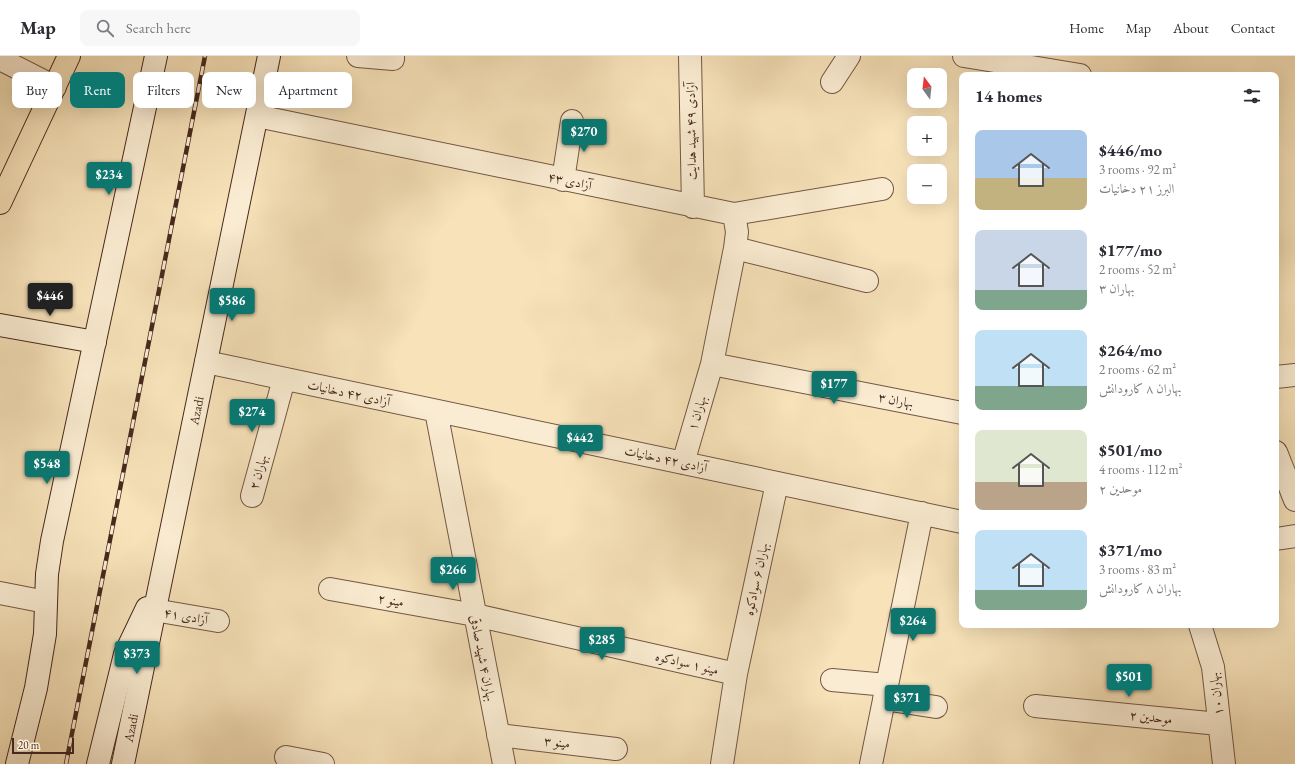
<!DOCTYPE html>
<meta charset="utf-8">
<style>
:root{--surface:#fff;--page:#f7f7f7;--text:#2b2b33;--muted:#7c7c81;--line:#e1e1e2;--accent:#0f766e}
body{margin:0;font-family:"EB Garamond",Amiri,serif;background:var(--page);color:var(--text);height:100vh;display:flex;flex-direction:column;font-size:15px;white-space:nowrap}
*{box-sizing:border-box;margin:0}
p{font-size:13px;color:var(--muted)}
.icon{flex:none;width:22px;height:22px;fill:none;stroke:currentColor;stroke-width:2;stroke-linecap:round;stroke-linejoin:round}
.map{position:relative;flex:1;overflow:hidden}
.sheet{position:absolute;left:959px;top:16px;width:320px;height:556px;display:flex;flex-direction:column;background:var(--surface);border-radius:8px;box-shadow:0 4px 16px #0002}
.sheet>*{flex:none}
.guide{position:absolute;left:12px;top:16px;width:380px;height:36px;display:flex;gap:8px}
.needle{width:26px;rotate:345deg}
.controls{position:absolute;left:907px;top:12px;display:grid;gap:8px}
.controls a{display:grid;place-items:center;width:40px;height:40px;border-radius:8px;background:var(--surface);box-shadow:0 4px 16px #0002;font-size:20px}
.scale{position:absolute;left:12px;bottom:10px;width:62px;box-sizing:border-box;padding-left:4px;border:2px solid #47291d;border-top:0;font-size:11px;line-height:14px;white-space:nowrap;color:#47291d;-webkit-text-stroke:3px #faecd2;paint-order:stroke}
.price{position:absolute;translate:-50% -34px;padding:0 9px;border-radius:4px;background:var(--accent);color:#fff;font-size:13px;line-height:26px;filter:drop-shadow(0 1px 2px #0008)}
.price::after{content:'';position:absolute;left:50%;top:24px;width:12px;height:9px;margin-left:-6px;background:inherit;clip-path:polygon(0 0,100% 0,50% 100%)}
.price.on{background:#222;color:#fff}
ul{padding:0;list-style:none}
li{display:flex;align-items:center;gap:12px;height:100px;padding:0 16px}
li span{display:grid;place-items:center;flex:none;width:112px;height:80px;border-radius:8px;color:#555}
li>.icon{margin-inline-start:auto}
span .icon{width:48px;height:48px;fill:#fffc;stroke-width:1}
li b{font-size:17px}
h2{display:flex;justify-content:space-between;align-items:center;height:48px;padding:0 16px;font-size:17px}
.tag{padding:0 14px;border-radius:8px;background:var(--surface);box-shadow:0 4px 16px #0002;font-size:14px;line-height:36px}
.tag.on{background:var(--accent);color:#fff}
header{display:flex;align-items:center;gap:24px;box-sizing:border-box;height:56px;padding:0 20px;background:var(--surface);border-bottom:1px solid var(--line)}
header strong{font-size:19px}
nav{display:flex;gap:22px;margin-inline-start:auto;font-size:14px}
.search{width:280px;height:36px;background:var(--page);display:flex;align-items:center;gap:10px;box-sizing:border-box;padding:0 14px;border-radius:8px;color:var(--muted);font-size:15px}
.map>svg:first-child{display:block}
</style>
<header>
<strong>Map</strong>
<div class="search"><svg class="icon" aria-label="search" viewBox="0 0 24 24"><circle cx="10" cy="10" r="6"/><path d="M15 15l6 6"/></svg>Search here</div>
<nav><a>Home</a><a>Map</a><a>About</a><a>Contact</a></nav>
</header>
<div class="map">
<svg width="1295" height="708" viewBox="0 0 1295 708">
<rect width="100%" height="100%" fill="#f7e2b9"/>
<filter id="stains"><feTurbulence type="fractalNoise" baseFrequency=".005" numOctaves="4"/><feColorMatrix values="0 0 0 0 .2 0 0 0 0 .09 0 0 0 0 .02 0 0 0 .5 -.17"/></filter>
<radialGradient id="worn" r=".72"><stop offset=".6" stop-color="#630" stop-opacity="0"/><stop offset="1" stop-color="#630" stop-opacity=".3"/></radialGradient>
<g fill="none" stroke-linecap="round" stroke-linejoin="round">
<defs>
<path id="street" d="M358,0L393,3V0
M690,0L693,151
M964,0L1080,19
M0,3L55,31
M832,26L849,0
M257,60L734,158L737,176L735,192L712,308L683,407
M563,124L572,65
M734,158L882,133
M735,192L867,225
M206,306L962,466
M712,308L962,357
M1276,321L1295,319
M436,355L504,708
M1276,396L1295,444
M252,440L284,323
M1276,483L1295,480
M330,533L475,559L736,618
M0,537L46,546
M154,554L218,565
M1200,569L1213,611L1224,708
M832,624L887,629
M884,643L936,651
M1035,650L1219,668
M498,679L616,693
M286,701L323,708
M722,708L736,618L777,427
M871,708L922,457"/>
<g id="secondary">
<path d="M0,269L95,286"/>
<path d="M17,708L36,632L45,578L47,518L52,485L156,0"/>
<path d="M98,708L125,598L147,552"/>
<path id="s1" d="M123,708L269,0"/>
</g>
<path id="primary" d="M0,147L69,0"/>
</defs>
<use href="#street" stroke="#735744" stroke-width="24"/>
<use href="#secondary" stroke="#47291d" stroke-width="24"/>
<use href="#primary" stroke="#47291d" stroke-width="24"/>
<use href="#street" stroke="#faecd2" stroke-width="22"/>
<use href="#secondary" stroke="#faecd2" stroke-width="22"/>
<use href="#primary" stroke="#f7e2b9" stroke-width="22"/>
<defs>
<path id="rail" d="M66,708L205,0"/>
</defs>
<use href="#rail" stroke="#47291d" stroke-width="4.5"/>
<use href="#rail" stroke="#faecd2" stroke-width="3" stroke-dasharray="9" stroke-linecap="butt"/>
</g>
<g text-anchor="middle" dominant-baseline="central" stroke-width="3" stroke-linejoin="round" paint-order="stroke">
<g font-size="13" fill="#47291d" stroke="#faecd2">
<text transform="translate(691 75) rotate(-91)">آزادی ۴۹ شهید هدایت</text>
<text transform="translate(570 125) rotate(12)">آزادی ۴۳</text>
<text transform="translate(349 337) rotate(12)">آزادی ۴۲ دخانیات</text>
<text transform="translate(896 344) rotate(11)">بهاران ۳</text>
<text stroke="none"><textPath href="#s1" startOffset="361">Azadi</textPath></text>
<text transform="translate(697 357) rotate(-73)">بهاران ۱</text>
<text transform="translate(666 403) rotate(12)">آزادی ۴۲ دخانیات</text>
<text transform="translate(258 416) rotate(-74)">بهاران ۲</text>
<text transform="translate(756 523) rotate(-78)">بهاران ۶ سوادکوه</text>
<text transform="translate(391 544) rotate(10)">مینو ۲</text>
<text transform="translate(186 560) rotate(10)">آزادی ۴۱</text>
<text transform="translate(483 602) rotate(79)">بهاران ۴ شهید صادقی</text>
<text transform="translate(687 607) rotate(13)">مینو ۱ سوادکوه</text>
<text transform="translate(1216 638) rotate(-97)">بهاران ۱۰</text>
<text transform="translate(1151 661) rotate(6)">موحدین ۲</text>
<text stroke="none"><textPath href="#s1" startOffset="37">Azadi</textPath></text>
<text transform="translate(557 686) rotate(7)">مینو ۳</text>
</g>
</g>
<rect width="100%" height="100%" filter="url(#stains)"/>
<rect width="100%" height="100%" fill="url(#worn)"/>
</svg>
<div class="controls">
<a><svg class="needle" viewBox="-14 -14 28 28"><path d="M0-13l5 13h-10z" fill="#e53935"/><path d="M0 13l5-13h-10z" fill="#7c7c81"/></svg></a>
<a>+</a>
<a>−</a>
</div>
<div class="scale">20 m</div>
<b class="price" style="left:584px;top:97px">$270</b>
<b class="price" style="left:109px;top:140px">$234</b>
<b class="price on" style="left:50px;top:261px">$446</b>
<b class="price" style="left:232px;top:266px">$586</b>
<b class="price" style="left:834px;top:349px">$177</b>
<b class="price" style="left:252px;top:377px">$274</b>
<b class="price" style="left:580px;top:403px">$442</b>
<b class="price" style="left:47px;top:429px">$548</b>
<b class="price" style="left:453px;top:535px">$266</b>
<b class="price" style="left:913px;top:586px">$264</b>
<b class="price" style="left:602px;top:605px">$285</b>
<b class="price" style="left:137px;top:619px">$373</b>
<b class="price" style="left:1129px;top:642px">$501</b>
<b class="price" style="left:907px;top:663px">$371</b>
<div class="guide">
<a class="tag">Buy</a>
<a class="tag on">Rent</a>
<a class="tag">Filters</a>
<a class="tag">New</a>
<a class="tag">Apartment</a>
</div>
<section class="sheet">
<h2>14 homes<svg class="icon" aria-label="filters" viewBox="0 0 24 24"><path d="M4 7h16M4 17h16"/><circle cx="9" cy="7" r="2"/><circle cx="15" cy="17" r="2"/></svg></h2>
<ul>
<li><span style="background:linear-gradient(#a9c7e8 60%,#c2b280 0)"><svg class="icon" aria-label="home" viewBox="0 0 24 24"><path d="M3 11l9-7 9 7M6 9v11h12V9"/></svg></span><div><b>$446/mo</b><p>3 rooms · 92 m²</p><p>البرز ۲۱ دخانیات</p></div></li>
<li><span style="background:linear-gradient(#c9d6e8 75%,#7fa58c 0)"><svg class="icon" aria-label="home" viewBox="0 0 24 24"><path d="M3 11l9-7 9 7M6 9v11h12V9"/></svg></span><div><b>$177/mo</b><p>2 rooms · 52 m²</p><p>بهاران ۳</p></div></li>
<li><span style="background:linear-gradient(#bfe0f5 70%,#7fa58c 0)"><svg class="icon" aria-label="home" viewBox="0 0 24 24"><path d="M3 11l9-7 9 7M6 9v11h12V9"/></svg></span><div><b>$264/mo</b><p>2 rooms · 62 m²</p><p>بهاران ۸ کارودانش</p></div></li>
<li><span style="background:linear-gradient(#dfe7d0 65%,#b9a48a 0)"><svg class="icon" aria-label="home" viewBox="0 0 24 24"><path d="M3 11l9-7 9 7M6 9v11h12V9"/></svg></span><div><b>$501/mo</b><p>4 rooms · 112 m²</p><p>موحدین ۲</p></div></li>
<li><span style="background:linear-gradient(#bfe0f5 75%,#7fa58c 0)"><svg class="icon" aria-label="home" viewBox="0 0 24 24"><path d="M3 11l9-7 9 7M6 9v11h12V9"/></svg></span><div><b>$371/mo</b><p>3 rooms · 83 m²</p><p>بهاران ۸ کارودانش</p></div></li>
</ul>
</section>
</div>
